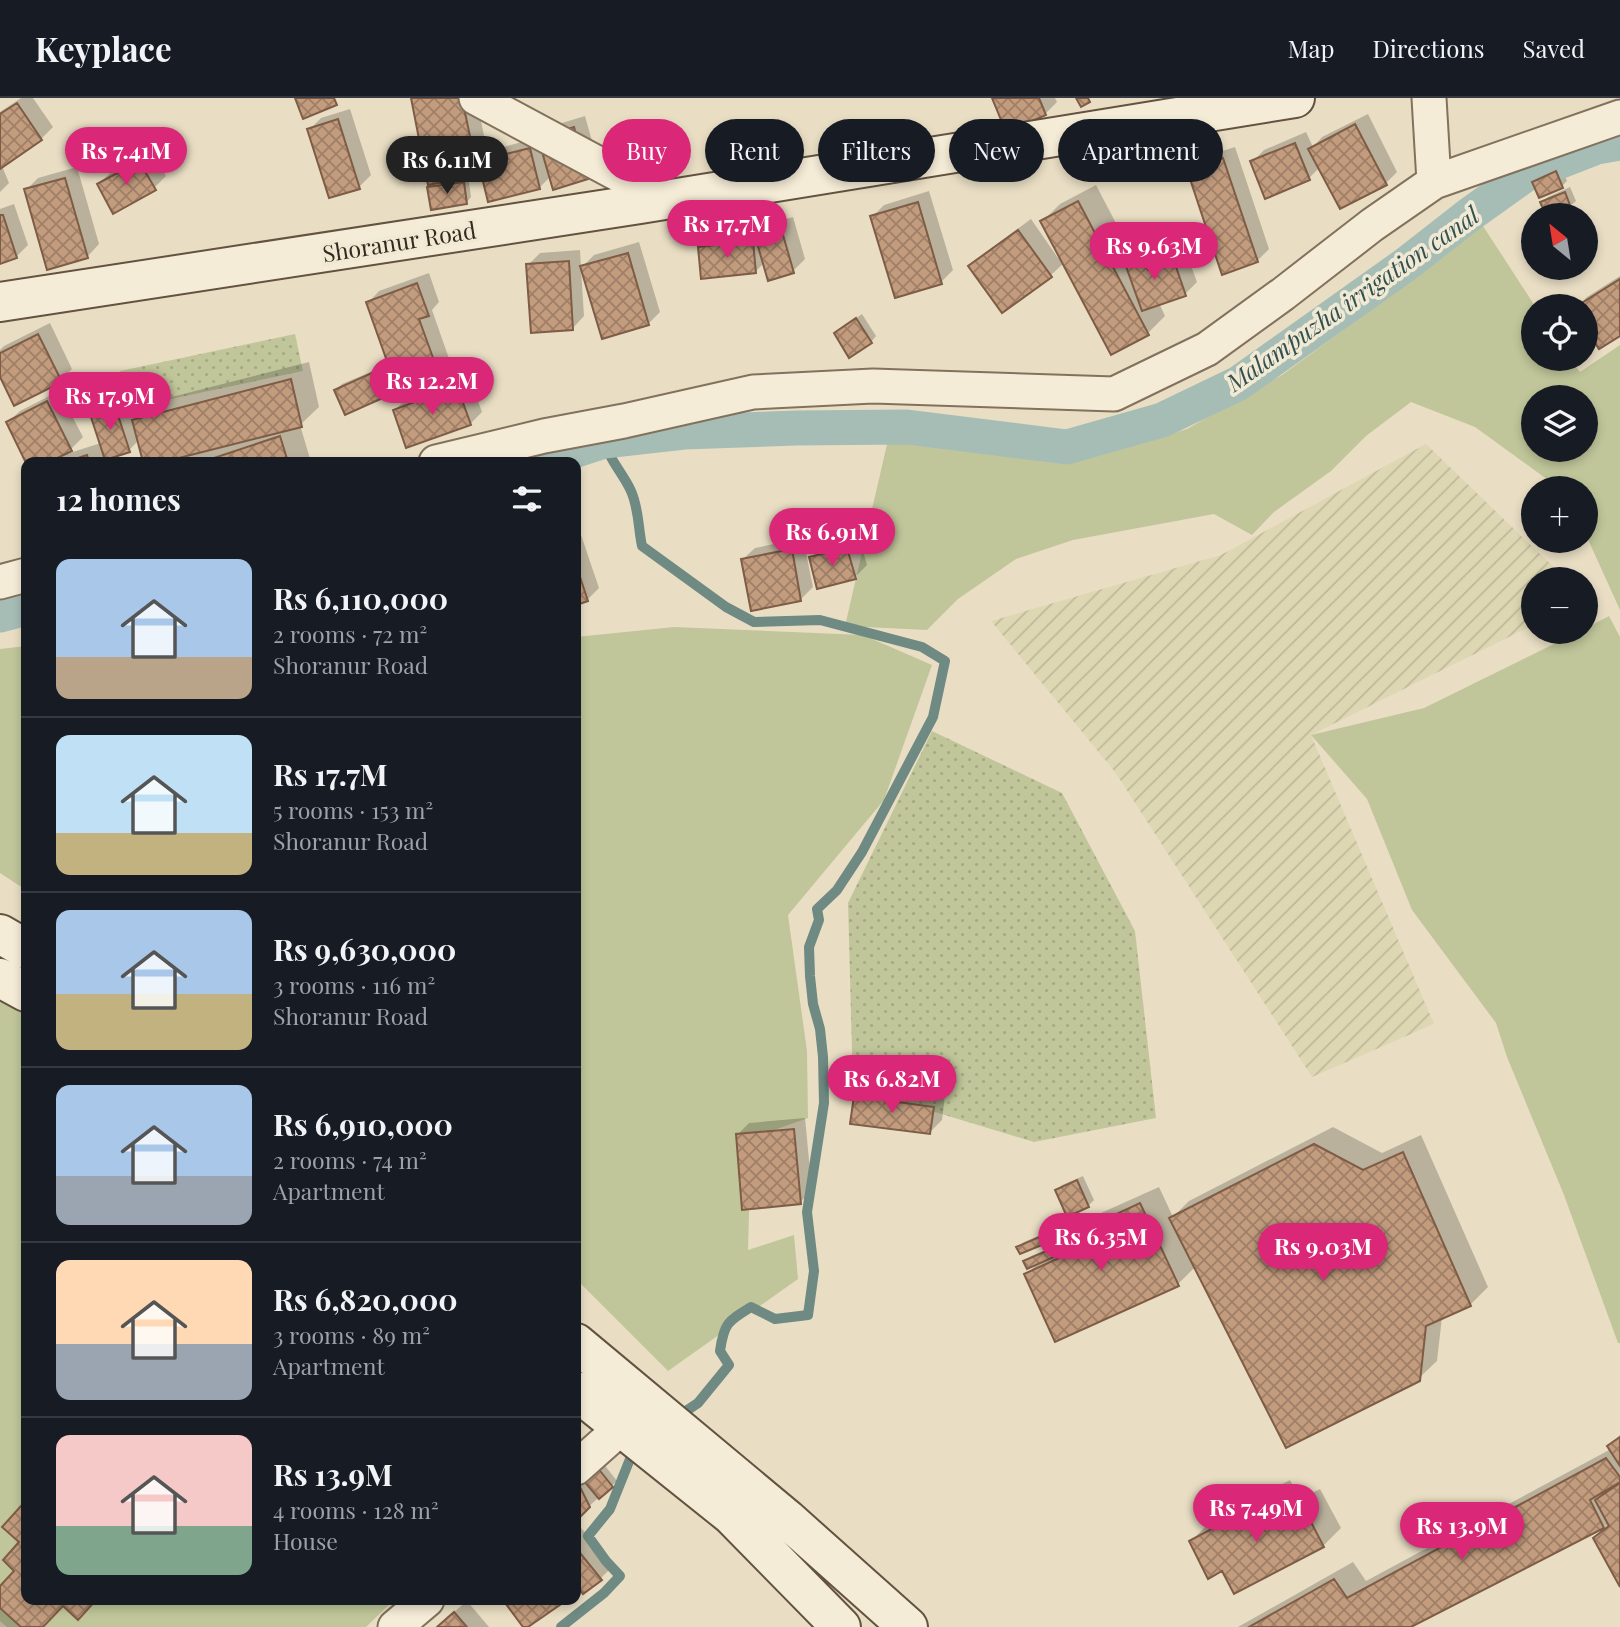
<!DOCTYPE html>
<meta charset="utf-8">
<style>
:root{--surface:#171b24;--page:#242831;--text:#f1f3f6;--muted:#9ea1a6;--line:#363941;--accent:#db2777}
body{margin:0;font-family:"Playfair Display",serif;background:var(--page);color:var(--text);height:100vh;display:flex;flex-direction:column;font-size:26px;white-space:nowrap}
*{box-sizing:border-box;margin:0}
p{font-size:23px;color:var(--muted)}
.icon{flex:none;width:38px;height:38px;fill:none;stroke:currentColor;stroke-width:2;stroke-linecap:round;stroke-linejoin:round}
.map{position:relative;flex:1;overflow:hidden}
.sheet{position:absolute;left:21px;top:359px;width:560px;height:1148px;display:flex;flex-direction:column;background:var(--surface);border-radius:14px;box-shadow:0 4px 10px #0003}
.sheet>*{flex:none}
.hud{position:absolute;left:602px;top:21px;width:665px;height:63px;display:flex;gap:14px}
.needle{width:46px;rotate:330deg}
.tools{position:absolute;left:1521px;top:105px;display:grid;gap:14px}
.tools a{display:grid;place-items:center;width:77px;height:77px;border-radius:50%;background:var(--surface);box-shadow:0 4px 10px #0003;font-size:35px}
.price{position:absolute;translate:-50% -60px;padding:0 16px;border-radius:24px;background:var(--accent);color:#fff;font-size:23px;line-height:46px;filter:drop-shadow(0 2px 4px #0008)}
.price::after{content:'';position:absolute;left:50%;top:42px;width:21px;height:16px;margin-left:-10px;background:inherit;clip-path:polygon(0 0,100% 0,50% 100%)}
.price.on{background:#222;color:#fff}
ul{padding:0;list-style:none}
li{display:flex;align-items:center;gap:21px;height:175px;padding:0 35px}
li+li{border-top:2px solid var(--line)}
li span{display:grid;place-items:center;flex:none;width:196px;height:140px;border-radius:14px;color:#555}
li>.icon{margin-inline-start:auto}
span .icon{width:84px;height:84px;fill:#fffc;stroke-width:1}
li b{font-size:30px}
h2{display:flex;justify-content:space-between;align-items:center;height:84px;padding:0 35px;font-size:30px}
.tag{padding:0 24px;border-radius:32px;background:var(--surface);box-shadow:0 4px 10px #0003;font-size:24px;line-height:63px}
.tag.on{background:var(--accent);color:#fff}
header{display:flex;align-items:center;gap:42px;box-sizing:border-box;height:98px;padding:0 35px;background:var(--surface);border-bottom:2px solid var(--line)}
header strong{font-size:33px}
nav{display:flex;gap:38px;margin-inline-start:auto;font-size:24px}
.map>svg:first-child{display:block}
</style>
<header>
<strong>Keyplace</strong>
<nav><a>Map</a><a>Directions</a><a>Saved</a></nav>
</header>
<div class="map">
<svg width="1620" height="1529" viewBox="0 0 1620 1529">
<defs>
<pattern id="farmland-furrows" width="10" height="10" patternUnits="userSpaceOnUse" patternTransform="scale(1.75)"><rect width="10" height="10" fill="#ded7b3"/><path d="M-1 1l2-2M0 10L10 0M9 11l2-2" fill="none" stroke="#bfb99a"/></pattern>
<pattern id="park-dots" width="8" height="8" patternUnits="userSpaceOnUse" patternTransform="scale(1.75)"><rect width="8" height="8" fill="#c0c69a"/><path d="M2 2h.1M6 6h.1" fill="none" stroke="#a5aa84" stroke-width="1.8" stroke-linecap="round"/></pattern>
<pattern id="building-cross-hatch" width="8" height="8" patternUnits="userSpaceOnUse" patternTransform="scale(1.75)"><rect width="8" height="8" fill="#c39c7e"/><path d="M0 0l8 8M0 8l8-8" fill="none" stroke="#9f7f67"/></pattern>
</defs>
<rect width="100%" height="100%" fill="#e9dec4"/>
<path fill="url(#farmland-furrows)" d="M1426,346L1566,481H1533V527L1311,637L1434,926L1312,979L1115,674L991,523L1221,457Z"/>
<path fill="#c0c69a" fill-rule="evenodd" d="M1481,125L1535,208H1533V261H1570L1580,274L1620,247V512L1586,437V390H1559L1475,329L1411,304L1366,338L1331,373L1274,414L1252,437L1214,416L1073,442L1016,461L958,501L927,532L845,528L888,342L1014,354L1098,358L1187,331L1282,277L1375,209L1454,142ZM1533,299H1586V352H1533Z
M1609,518L1620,539V1245H1618L1564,1097L1507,959L1496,925L1412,812L1367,701L1311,637L1424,610L1578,534H1586V530Z
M674,529L863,537L932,567L884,702L788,817L807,953L808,1020L751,1040L748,1152L794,1137L798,1181L668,1273L576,1181V539Z
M26,548V792L0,775V551Z
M0,899L26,915V1502H394L366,1529H7L0,1523Z"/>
<path fill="url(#park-dots)" d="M295,236L303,273L128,310L120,273Z
M932,633L1062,695L1135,833L1156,1020L1034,1044L853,989L848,805Z"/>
<path fill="#0003" d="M21,0H33L53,29L41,41L2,68L9,85L0,94V14Z
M413,0H476L488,56L492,52L541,39L552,28L585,18L599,68L588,80L551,78L539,90L482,71L477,75L468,77L471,99L466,105L429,90L435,84Z
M994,0H1055L1057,4L1045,16Z
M350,11L371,77L359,89L309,32L321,20Z
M1368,16L1397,74L1386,85L1320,69L1309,80L1252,64L1264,52L1306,34L1313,49L1322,39Z
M1235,49L1269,151L1257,163L1189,72L1201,60Z
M152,52L166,78L154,90L99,86L110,75Z
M77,69L99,146L88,158L26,92L38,80Z
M1562,69L1567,83L1562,88L1534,84L1539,79Z
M1096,87L1131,154L1137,148L1153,142L1160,161L1185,152L1197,184L1185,196L1159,205L1165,218L1147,236L1064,165L1051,177L1003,213L970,169L982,157L1031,121L1058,160L1060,159L1042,124L1060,106Z
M1570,89L1576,103L1570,108L1548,117L1542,104L1548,99Z
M929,93L953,172L941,184L872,119L884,107Z
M14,106L28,147L16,159L0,164V111Z
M793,119L805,161L793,173L765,164L756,173L700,150L712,138L763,133L769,126Z
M639,144L660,214L648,226L581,171L584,218L573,230L528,167L540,155L580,152L581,170L594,157Z
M429,175L439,204L432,212L452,269L440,280L368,205L379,193Z
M1620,178V236L1599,249L1586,227V208H1578L1587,199Z
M862,216L876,238L871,244L836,235Z
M50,225L72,271L60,283L0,275V252L4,248Z
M309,264L319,309L300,327L311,364H180L188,356L156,364H144L139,342L129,352L103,360L104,364H54L60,358L101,345L91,313L103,301L126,294L135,322L152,304Z
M380,270L389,292L384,298L336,292L342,286Z
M469,278L482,314L470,326L395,312L407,300Z
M59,293L83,339L71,351L8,324L20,313Z
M576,422L599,490L587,502L576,505Z
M859,439L867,467L855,479L811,460L823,448Z
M803,440L813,489L801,501L743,461L755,450Z
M868,987L945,997L942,1022L930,1034L856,999Z
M805,1020L812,1093L800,1104L737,1037L749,1025Z
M1333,1029L1382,1055L1421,1037L1488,1189L1470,1207L1442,1219L1437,1263L1418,1281L1195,1169L1178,1186L1026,1177L1039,1164H1025L1031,1158L1055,1148L1054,1146L1072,1128L1159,1089L1173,1119L1189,1103Z
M1083,1078L1094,1102L1088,1108L1068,1117L1057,1092L1062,1087Z
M1050,1133L1052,1138L1046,1143L1019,1150L1024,1144Z
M1620,1337V1485L1595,1440L1606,1427L1407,1529H1238L1353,1464L1366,1483L1611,1351L1609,1348Z
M599,1360L617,1383L576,1420V1383Z
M1290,1382L1300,1401L1320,1391L1341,1430L1323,1448L1223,1471L1191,1443L1209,1425Z
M26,1406V1502H95L78,1519L64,1506L42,1529H0V1491L16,1473L21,1444L5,1429Z
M578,1426L612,1469L600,1481L579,1488L576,1491V1428Z
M505,1502H564L525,1529Z
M467,1503L489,1529H439L448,1519Z"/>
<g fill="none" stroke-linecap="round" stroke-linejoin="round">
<path stroke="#6e8a83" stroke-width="10" d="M604,343C609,362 623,375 631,393C639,411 638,429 642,448L726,509L754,524L820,522L922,549L945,563L933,619L862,754L837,792L817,811L819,822L809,849L810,878L813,906L820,931L823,959L824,1005L807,1114L814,1173L808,1217L775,1221L751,1209C728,1223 724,1225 720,1253L729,1267L698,1305L677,1319
M561,1529L604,1495L620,1478L606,1463L588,1438L610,1411L634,1351"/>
<path stroke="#a6bdb6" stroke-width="35" d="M539,364L604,343L684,334L796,330L907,329L1067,349L1162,322L1239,285L1405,167L1469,117L1525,77L1597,49L1620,45
M0,517L26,510"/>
</g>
<path fill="url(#building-cross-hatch)" stroke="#7e5c45" stroke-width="2" d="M295,0H334L337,7L303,21Z
M411,0H462L478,77L428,87Z
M992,0H1039L1046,17L1006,34Z
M1076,0H1088L1090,4L1081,9Z
M17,5L42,42L0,71V16Z
M338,21L360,91L329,100L307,31Z
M1355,26L1387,87L1340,111L1308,51Z
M574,29L588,81L553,92L538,40Z
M1295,45L1310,82L1265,101L1250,63Z
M530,50L540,91L488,104L478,63Z
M1223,60L1258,164L1222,177L1187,72Z
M139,63L156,92L113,116L97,86Z
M1556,73L1563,90L1539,100L1532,84Z
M65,80L88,160L47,172L24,91Z
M464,84L467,106L431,112L427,89Z
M1565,94L1571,110L1553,117H1546L1540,104Z
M1078,103L1149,237L1111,257L1040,123Z
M918,104L942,186L895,200L870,118Z
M0,117H3L17,160L0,166Z
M781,130L794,175L768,183L755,138Z
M1018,132L1052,179L1002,215L968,168Z
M753,143L756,175L701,181L698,149Z
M1142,153L1148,172L1174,163L1186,198L1142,213L1123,160Z
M628,155L649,227L602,241L580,168Z
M569,163L573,232L531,235L526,166Z
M1620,181V238L1599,251L1586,230V208H1577Z
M417,185L429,218L419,221L441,282L399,297L366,204Z
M856,220L872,245L849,260L834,235Z
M38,236L62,284L14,308L0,279V255Z
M374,274L385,299L345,317L334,292Z
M291,281L302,329L163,364H143L132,322Z
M457,288L471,327L406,350L393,312Z
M47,303L72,353L49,364L26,365L6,324Z
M114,305L130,354L105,362L89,313Z
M280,338L288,364H202Z
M87,357L89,364H66Z
M847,450L856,481L817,491L809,459Z
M792,451L801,503L751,513L741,461Z
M576,467L588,503L576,507Z
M854,998L934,1009L930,1036L850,1026Z
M794,1031L801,1106L742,1112L736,1036Z
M1314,1046L1363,1072L1403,1054L1471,1208L1426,1228L1420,1283L1286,1350L1169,1120Z
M1077,1082L1089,1109L1067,1119L1055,1092Z
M1140,1105L1179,1188L1055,1244L1024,1176L1059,1160L1052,1146Z
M1044,1137L1047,1145L1020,1156L1016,1149Z
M1051,1151L1054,1159L1027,1171L1023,1163Z
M1620,1339V1368L1607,1348Z
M1606,1360L1620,1379V1384L1590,1402L1604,1430L1411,1529H1249L1334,1481L1347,1500Z
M593,1364L613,1389L599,1401L578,1376Z
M576,1381L590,1409L576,1423Z
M1620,1385V1489L1593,1440L1609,1428L1595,1402Z
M1272,1399L1282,1418L1302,1407L1324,1449L1234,1496L1222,1473L1208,1481L1189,1443Z
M21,1408L26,1413V1502H96L78,1522L63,1508L43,1529H21L0,1510V1488L14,1473L3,1462L19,1444L2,1429Z
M576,1450L602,1482L583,1496L576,1487Z
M503,1502H567L528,1529H523Z
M454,1514L467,1529H437Z"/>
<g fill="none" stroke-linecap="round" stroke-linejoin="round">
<defs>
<path id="street" d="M476,0L666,102
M1429,0L1434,84
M436,364L544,338L624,323L753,294L873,288L1114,296L1207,251L1283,196L1372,127L1434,84L1620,19
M0,484L26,477
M576,1370L621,1330
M395,1529L427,1502"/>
<path id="secondary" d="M0,204L640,106L1295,0
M0,836L26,851
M0,880L26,894
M576,1245L787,1421L908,1529
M576,1293L731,1417L841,1529"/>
</defs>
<use href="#street" stroke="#82715d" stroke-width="37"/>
<use href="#secondary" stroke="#635240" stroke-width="42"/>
<use href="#street" stroke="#f5ecd7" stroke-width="33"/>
<use href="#secondary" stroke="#f5ecd7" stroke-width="38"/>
</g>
<g text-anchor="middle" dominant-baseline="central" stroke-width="7" stroke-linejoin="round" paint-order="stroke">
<g font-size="23" fill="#33291f" stroke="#f1e9d3">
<text transform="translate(399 143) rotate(-9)">Shoranur Road</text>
</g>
<g font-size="24" font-style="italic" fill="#305150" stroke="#f1e9d3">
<text transform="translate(1352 200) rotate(-35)">Malampuzha irrigation canal</text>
</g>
</g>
</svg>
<div class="tools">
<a><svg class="needle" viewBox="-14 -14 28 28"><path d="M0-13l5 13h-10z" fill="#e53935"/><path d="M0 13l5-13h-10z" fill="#9ea1a6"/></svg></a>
<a><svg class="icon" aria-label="locate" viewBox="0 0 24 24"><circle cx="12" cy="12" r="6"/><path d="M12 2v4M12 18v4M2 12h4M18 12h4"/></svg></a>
<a><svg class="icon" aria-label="layers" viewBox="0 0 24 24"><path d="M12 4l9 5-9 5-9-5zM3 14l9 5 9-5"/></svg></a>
<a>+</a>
<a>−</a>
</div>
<b class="price" style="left:126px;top:89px">Rs 7.41M</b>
<b class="price on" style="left:447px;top:98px">Rs 6.11M</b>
<b class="price" style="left:727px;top:162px">Rs 17.7M</b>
<b class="price" style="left:1154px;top:184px">Rs 9.63M</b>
<b class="price" style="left:432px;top:319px">Rs 12.2M</b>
<b class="price" style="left:110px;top:334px">Rs 17.9M</b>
<b class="price" style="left:832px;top:470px">Rs 6.91M</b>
<b class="price" style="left:892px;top:1017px">Rs 6.82M</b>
<b class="price" style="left:1101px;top:1175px">Rs 6.35M</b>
<b class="price" style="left:1323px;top:1185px">Rs 9.03M</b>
<b class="price" style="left:1256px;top:1446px">Rs 7.49M</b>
<b class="price" style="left:1462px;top:1464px">Rs 13.9M</b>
<div class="hud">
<a class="tag on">Buy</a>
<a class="tag">Rent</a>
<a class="tag">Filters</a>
<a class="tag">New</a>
<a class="tag">Apartment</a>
</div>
<section class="sheet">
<h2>12 homes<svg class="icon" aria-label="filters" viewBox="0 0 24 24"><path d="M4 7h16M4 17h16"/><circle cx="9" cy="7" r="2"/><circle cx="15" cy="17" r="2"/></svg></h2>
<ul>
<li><span style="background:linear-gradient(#a9c7e8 70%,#b9a48a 0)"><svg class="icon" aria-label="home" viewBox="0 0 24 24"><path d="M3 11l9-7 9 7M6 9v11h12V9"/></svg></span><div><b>Rs 6,110,000</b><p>2 rooms · 72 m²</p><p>Shoranur Road</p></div></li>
<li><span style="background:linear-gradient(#bfe0f5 70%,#c2b280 0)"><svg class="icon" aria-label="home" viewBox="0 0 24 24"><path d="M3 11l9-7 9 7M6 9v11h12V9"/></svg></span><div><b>Rs 17.7M</b><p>5 rooms · 153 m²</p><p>Shoranur Road</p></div></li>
<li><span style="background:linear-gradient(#a9c7e8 60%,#c2b280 0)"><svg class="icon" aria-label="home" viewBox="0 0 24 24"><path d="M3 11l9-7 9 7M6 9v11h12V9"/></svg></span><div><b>Rs 9,630,000</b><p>3 rooms · 116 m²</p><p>Shoranur Road</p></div></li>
<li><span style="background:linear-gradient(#a9c7e8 65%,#9aa5b1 0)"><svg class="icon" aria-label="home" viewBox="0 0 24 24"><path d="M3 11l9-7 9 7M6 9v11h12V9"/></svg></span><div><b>Rs 6,910,000</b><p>2 rooms · 74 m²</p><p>Apartment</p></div></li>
<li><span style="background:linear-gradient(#ffd9b3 60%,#9aa5b1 0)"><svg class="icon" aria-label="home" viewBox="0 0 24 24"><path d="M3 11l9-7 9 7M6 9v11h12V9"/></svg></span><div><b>Rs 6,820,000</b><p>3 rooms · 89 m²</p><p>Apartment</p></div></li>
<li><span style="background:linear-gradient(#f6c9c9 65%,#7fa58c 0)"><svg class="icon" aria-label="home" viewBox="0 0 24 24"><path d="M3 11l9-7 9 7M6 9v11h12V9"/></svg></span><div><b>Rs 13.9M</b><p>4 rooms · 128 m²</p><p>House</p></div></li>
</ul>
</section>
</div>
